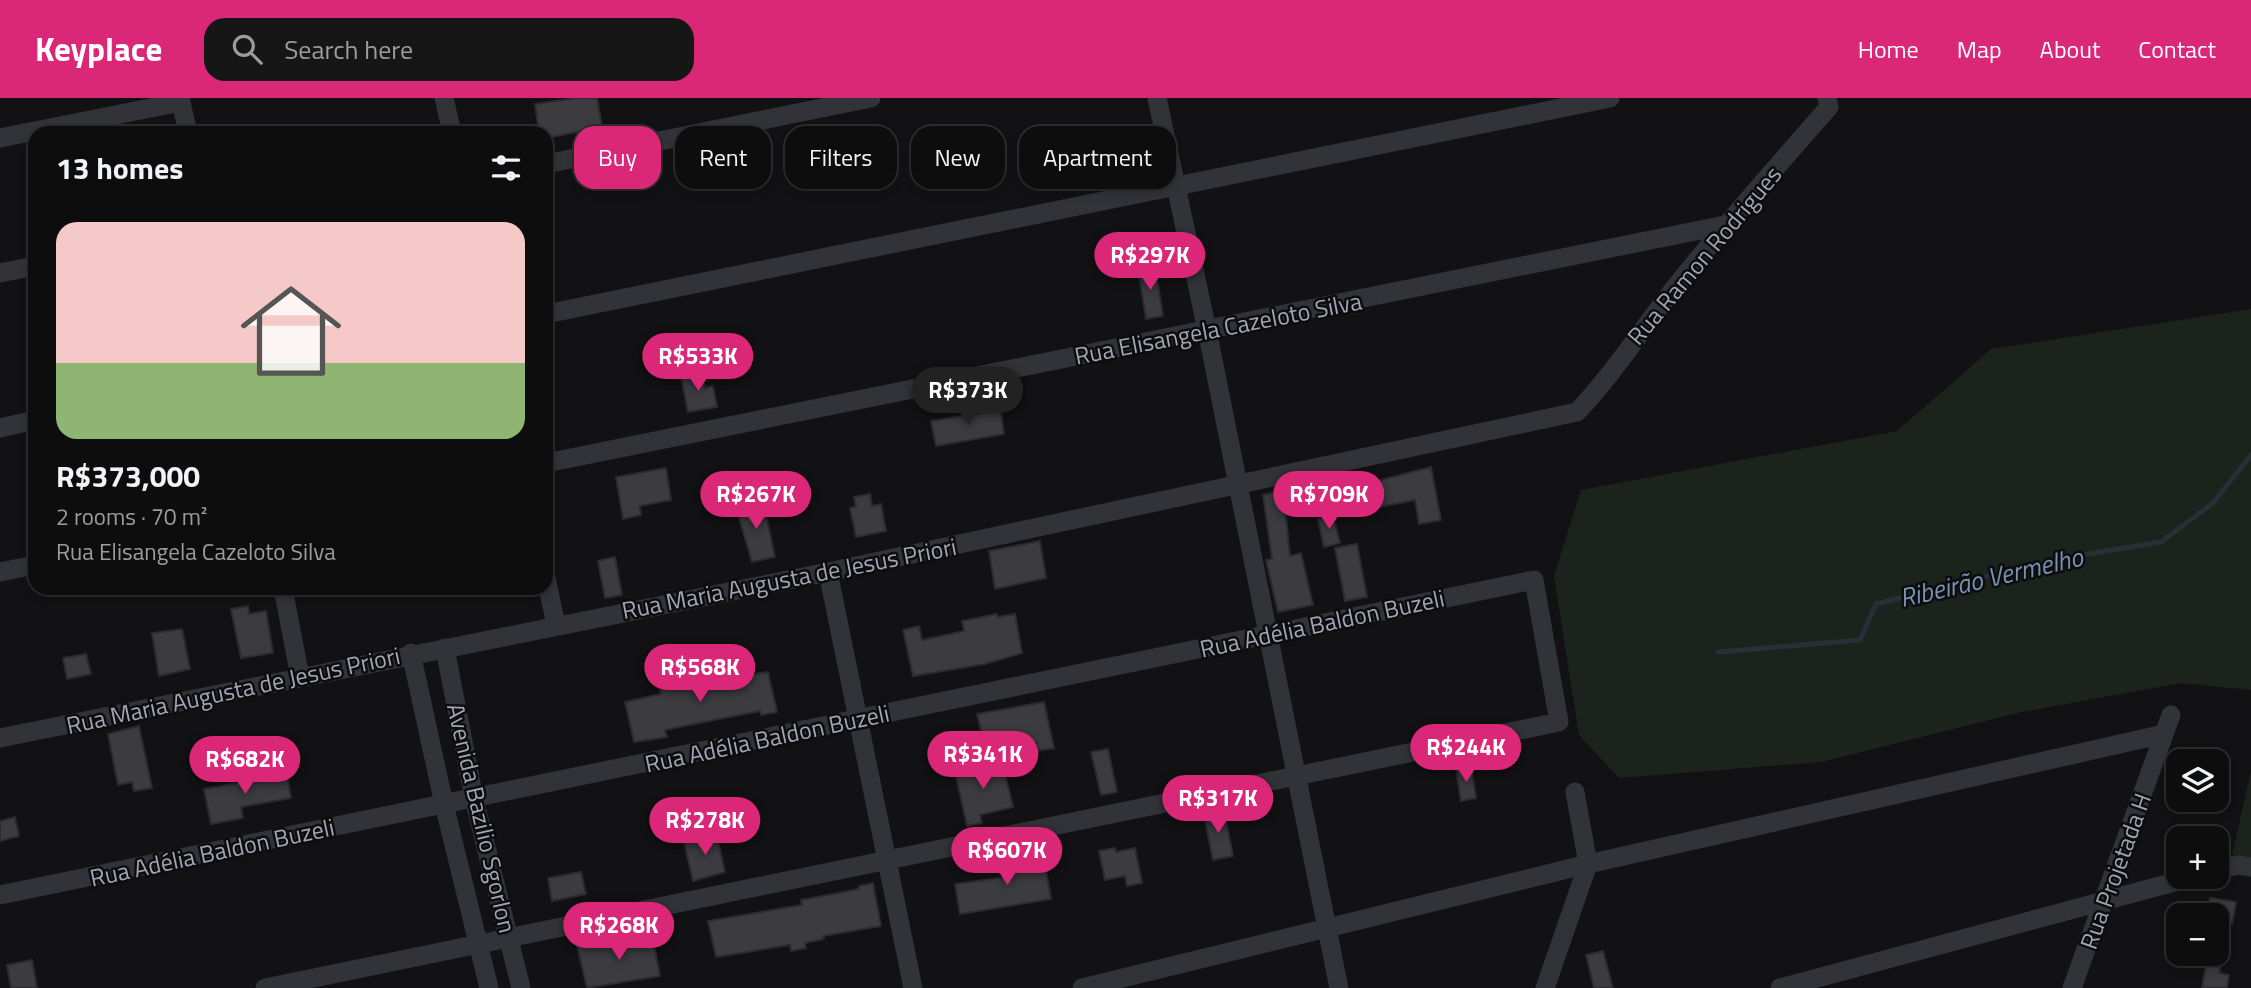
<!DOCTYPE html>
<meta charset="utf-8">
<style>
:root{--surface:#0e0d0e;--page:#171617;--text:#f1f3f6;--muted:#9b9c9e;--line:#2e2d2e;--accent:#db2777}
body{margin:0;font-family:"Titillium Web",sans-serif;background:var(--page);color:var(--text);height:100vh;display:flex;flex-direction:column;font-size:26px;white-space:nowrap}
*{box-sizing:border-box;margin:0}
p{font-size:23px;color:var(--muted)}
.icon{flex:none;width:38px;height:38px;fill:none;stroke:currentColor;stroke-width:2;stroke-linecap:round;stroke-linejoin:round}
.map{position:relative;flex:1;overflow:hidden}
.details{position:absolute;left:28px;top:28px;width:525px;height:469px;display:flex;flex-direction:column;background:var(--surface);border-radius:21px;box-shadow:0 4px 10px #0003,0 0 0 2px var(--line)}
.details>*{flex:none}
.banner{position:absolute;left:574px;top:28px;width:665px;height:63px;display:flex;gap:14px}
.controls{position:absolute;left:2166px;top:651px;display:grid;gap:14px}
.controls a{display:grid;place-items:center;width:63px;height:63px;border-radius:14px;background:var(--surface);box-shadow:0 4px 10px #0003,0 0 0 2px var(--line);font-size:35px}
.price{position:absolute;translate:-50% -60px;padding:0 16px;border-radius:24px;background:var(--accent);color:#fff;font-size:23px;line-height:46px;filter:drop-shadow(0 2px 4px #0008)}
.price::after{content:'';position:absolute;left:50%;top:42px;width:21px;height:16px;margin-left:-10px;background:inherit;clip-path:polygon(0 0,100% 0,50% 100%)}
.price.current{background:#222;color:#fff}
ul{padding:0;list-style:none}
li{display:grid;align-content:center;gap:14px;height:371px;padding:0 28px}
li+li{border-top:2px solid var(--line)}
li span{display:grid;place-items:center;height:217px;border-radius:21px;color:#555}
li>.icon{margin-inline-start:auto}
span .icon{width:126px;height:126px;fill:#fffc;stroke-width:1}
li b{font-size:30px}
h2{display:flex;justify-content:space-between;align-items:center;height:84px;padding:0 28px;font-size:30px}
.tag{padding:0 24px;border-radius:21px;background:var(--surface);box-shadow:0 4px 10px #0003,0 0 0 2px var(--line);font-size:24px;line-height:63px}
.tag.current{background:var(--accent);color:#fff}
header{display:flex;align-items:center;gap:42px;box-sizing:border-box;height:98px;padding:0 35px;background:var(--accent);color:#fff}
header strong{font-size:33px}
nav{display:flex;gap:38px;margin-inline-start:auto;font-size:24px}
.search{width:490px;height:63px;background:var(--page);display:flex;align-items:center;gap:18px;box-sizing:border-box;padding:0 24px;border-radius:21px;color:var(--muted);font-size:26px}
.map>svg:first-child{display:block}
</style>
<header>
<strong>Keyplace</strong>
<div class="search"><svg class="icon" aria-label="search" viewBox="0 0 24 24"><circle cx="10" cy="10" r="6"/><path d="M15 15l6 6"/></svg>Search here</div>
<nav><a>Home</a><a>Map</a><a>About</a><a>Contact</a></nav>
</header>
<div class="map">
<svg width="2251" height="890" viewBox="0 0 2251 890">
<rect width="100%" height="100%" fill="#121113"/>
<path fill="#1c231d" d="M2251,211V592L2181,585L2022,614L1822,664L1619,680L1579,637L1554,478L1581,392L1897,333L1991,251Z
M2251,673V760L2232,757Z"/>
<g fill="none" stroke-linecap="round" stroke-linejoin="round">
<path stroke="#282f37" stroke-width="5" d="M1718,554L1860,542L1876,506L2058,461L2161,444L2213,405L2251,357"/>
</g>
<path fill="#3c3b40" stroke="#2c2b2f" stroke-width="2" d="M576,0H597L602,29L546,40V35H539L535,6Z
M1155,168L1163,218L1146,221L1138,170Z
M702,274L705,290L713,288L717,309L688,314L681,278Z
M1000,308L1004,336L936,348L931,323L987,314L986,310Z
M1431,369L1441,422L1419,426L1415,402L1379,409L1373,384Z
M666,370L671,402L640,408L641,417L623,421L616,379Z
M1283,392L1290,458L1301,455L1313,507L1278,514L1266,462L1272,461L1263,397Z
M870,396L872,408L881,406L886,433L856,439L850,410L856,409L854,399Z
M763,403L775,459L752,464L736,409Z
M1333,417L1340,445L1324,449L1318,421Z
M1040,443L1046,480L995,491L989,453Z
M1357,446L1367,499L1345,503L1335,450Z
M615,459L622,497L605,500L598,463Z
M248,508L249,516L266,513L273,555L241,560L231,511Z
M997,516L998,519L1015,516L1022,555L985,566L913,578L903,532L919,528L922,542L964,533L962,523Z
M182,531L190,571L159,578L152,535Z
M86,556L91,576L67,581L63,560Z
M726,573L727,580L768,574L777,614L761,617L760,613L704,624L665,632L667,639L634,644L625,604L661,596L660,592L711,582L710,577Z
M1044,604L1054,650L1038,653L1036,645L987,656L977,616Z
M139,628L152,690L134,693L132,684L118,687L108,636Z
M1108,651L1117,694L1101,697L1091,654Z
M1002,663L1013,709L980,717L982,725L967,728L955,674Z
M1471,668L1476,700L1461,703L1456,671Z
M267,670L270,681L287,678L291,700L241,709L243,720L211,726L204,691L253,682L252,673Z
M1224,713L1233,758L1213,762L1204,717Z
M15,719L19,738L0,743V723Z
M716,734L725,774L693,783L684,744Z
M1115,750L1116,754L1135,750L1142,785L1127,788L1125,778L1105,782L1099,753Z
M1043,755L1051,801L960,816L955,786L1012,778L1008,760Z
M581,774L586,796L552,803L548,780Z
M873,785L881,828L823,838L824,841L805,845L806,850L791,853L790,847L716,859L708,823L802,807L801,802L859,791V788Z
M2210,800L2236,804L2232,826L2217,824V817H2207Z
M652,837L660,878L587,890L577,848L594,844L596,849Z
M1603,853L1613,890H1594L1586,857Z
M2208,856H2223L2219,875L2229,877L2227,890H2202Z
M32,862L37,890H11L7,867Z"/>
<g fill="none" stroke-linecap="round" stroke-linejoin="round">
<path stroke="#323338" stroke-width="19" d="M180,0L188,35
M444,0L452,35
M1157,0L1207,232L1339,890
M0,40L181,4
M546,66L871,0
M0,175L35,168
M546,216L1610,0
M0,330L35,322
M546,365L1725,127
M0,474L35,467
M828,474L913,890
M546,480L556,527
M283,490L300,579
M445,550L474,701L521,890
M411,555L444,706L489,890
M0,640L828,474L1577,314C1613,276 1643,230 1676,188C1725,127 1777,68 1829,9L1827,0
M2217,772L2238,767L2251,769
M0,797L1534,482L1559,624L265,890
M1082,890L1588,766L2164,636
M1545,890L1588,766L1575,694
M1780,890L2193,779
M2072,890L2171,617"/>
</g>
<g text-anchor="middle" dominant-baseline="central" stroke-width="5" stroke-linejoin="round" paint-order="stroke">
<g font-size="24" fill="#a2a6b4" stroke="#0d0c0e">
<text transform="translate(1704 157) rotate(-50)">Rua Ramon Rodrigues</text>
<text transform="translate(1218 230) rotate(-11)">Rua Elisangela Cazeloto Silva</text>
<text transform="translate(789 480) rotate(-11)">Rua Maria Augusta de Jesus Priori</text>
<text transform="translate(1322 525) rotate(-12)">Rua Adélia Baldon Buzeli</text>
<text transform="translate(233 592) rotate(-12)">Rua Maria Augusta de Jesus Priori</text>
<text transform="translate(767 640) rotate(-12)">Rua Adélia Baldon Buzeli</text>
<text transform="translate(482 720) rotate(77)">Avenida Bazilio Sgorlon</text>
<text transform="translate(212 754) rotate(-12)">Rua Adélia Baldon Buzeli</text>
<text transform="translate(2115 773) rotate(-70)">Rua Projetada H</text>
</g>
<g font-size="26" font-style="italic" fill="#7891b0" stroke="#0d0c0e">
<text transform="translate(1991 479) rotate(-13)">Ribeirão Vermelho</text>
</g>
</g>
</svg>
<div class="controls">
<a><svg class="icon" aria-label="layers" viewBox="0 0 24 24"><path d="M12 4l9 5-9 5-9-5zM3 14l9 5 9-5"/></svg></a>
<a>+</a>
<a>−</a>
</div>
<b class="price" style="left:1150px;top:194px">R$297K</b>
<b class="price" style="left:698px;top:295px">R$533K</b>
<b class="price current" style="left:968px;top:329px">R$373K</b>
<b class="price" style="left:756px;top:433px">R$267K</b>
<b class="price" style="left:1329px;top:433px">R$709K</b>
<b class="price" style="left:700px;top:606px">R$568K</b>
<b class="price" style="left:1466px;top:686px">R$244K</b>
<b class="price" style="left:983px;top:693px">R$341K</b>
<b class="price" style="left:245px;top:698px">R$682K</b>
<b class="price" style="left:1218px;top:737px">R$317K</b>
<b class="price" style="left:705px;top:759px">R$278K</b>
<b class="price" style="left:1007px;top:789px">R$607K</b>
<b class="price" style="left:619px;top:864px">R$268K</b>
<div class="banner">
<a class="tag current">Buy</a>
<a class="tag">Rent</a>
<a class="tag">Filters</a>
<a class="tag">New</a>
<a class="tag">Apartment</a>
</div>
<section class="details">
<h2>13 homes<svg class="icon" aria-label="filters" viewBox="0 0 24 24"><path d="M4 7h16M4 17h16"/><circle cx="9" cy="7" r="2"/><circle cx="15" cy="17" r="2"/></svg></h2>
<ul>
<li><span style="background:linear-gradient(#f6c9c9 65%,#8fb573 0)"><svg class="icon" aria-label="home" viewBox="0 0 24 24"><path d="M3 11l9-7 9 7M6 9v11h12V9"/></svg></span><div><b>R$373,000</b><p>2 rooms · 70 m²</p><p>Rua Elisangela Cazeloto Silva</p></div></li>
</ul>
</section>
</div>
